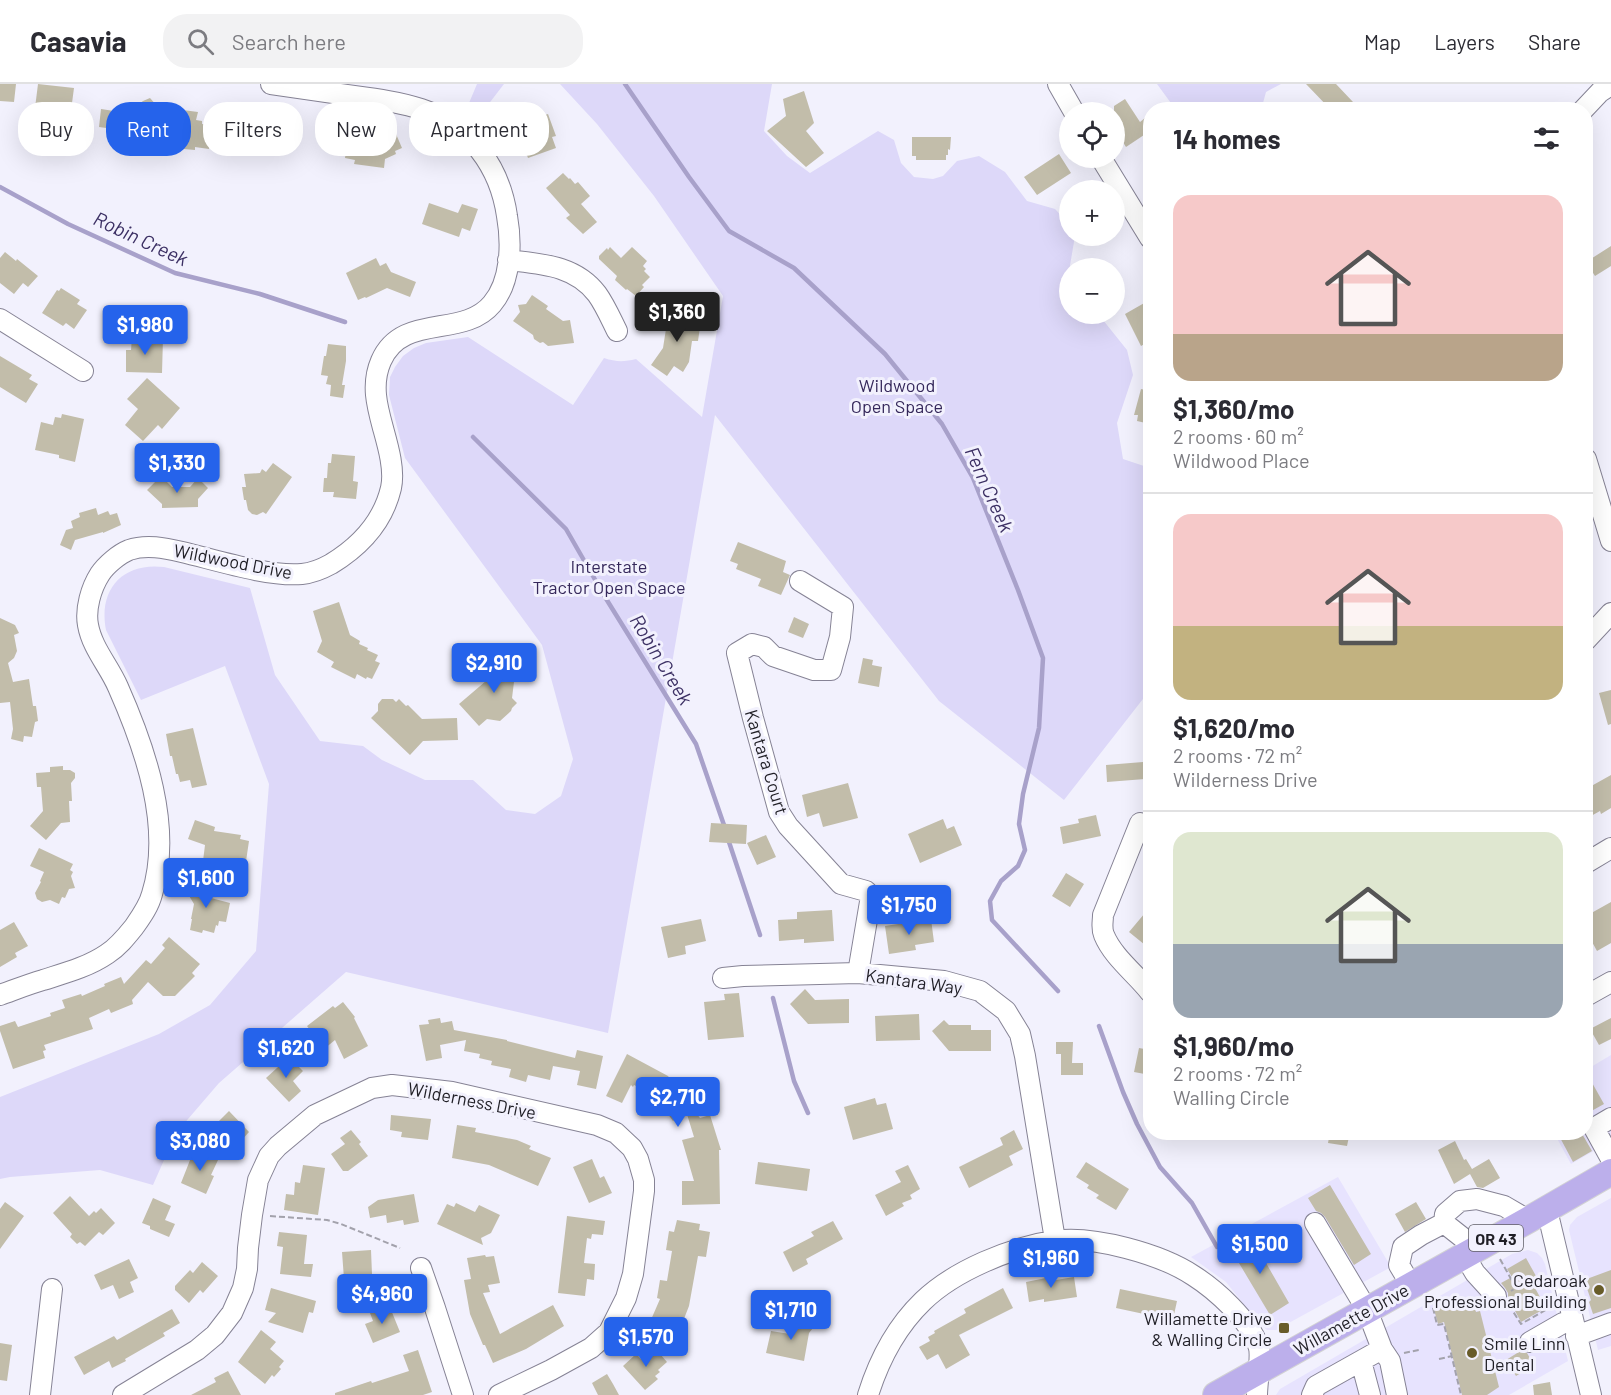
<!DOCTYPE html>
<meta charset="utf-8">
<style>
:root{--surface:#fff;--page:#f2f2f3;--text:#2b2b33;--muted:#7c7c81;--line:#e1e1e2;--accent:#2563eb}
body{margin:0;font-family:Barlow,sans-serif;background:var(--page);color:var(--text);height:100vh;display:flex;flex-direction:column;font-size:22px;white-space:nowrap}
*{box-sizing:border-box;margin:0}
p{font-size:20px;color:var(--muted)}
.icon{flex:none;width:33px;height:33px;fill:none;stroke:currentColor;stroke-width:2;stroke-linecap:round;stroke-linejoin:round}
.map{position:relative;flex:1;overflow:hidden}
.panel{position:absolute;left:1143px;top:18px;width:450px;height:1038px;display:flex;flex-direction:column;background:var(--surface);border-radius:24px;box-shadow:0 6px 24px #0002}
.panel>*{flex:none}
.top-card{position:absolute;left:18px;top:18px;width:570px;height:54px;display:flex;gap:12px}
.tools{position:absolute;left:1059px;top:18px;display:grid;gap:12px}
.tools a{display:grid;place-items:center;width:66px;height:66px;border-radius:50%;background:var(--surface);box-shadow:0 6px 24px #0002;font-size:30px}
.price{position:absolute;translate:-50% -51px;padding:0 14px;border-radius:6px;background:var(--accent);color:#fff;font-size:20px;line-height:39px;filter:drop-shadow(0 2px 3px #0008)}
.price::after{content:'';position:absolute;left:50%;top:36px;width:18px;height:14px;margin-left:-9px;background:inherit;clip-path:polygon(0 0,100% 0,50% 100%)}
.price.selected{background:#222;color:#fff}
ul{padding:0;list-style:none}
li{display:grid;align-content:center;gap:12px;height:318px;padding:0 30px}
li+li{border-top:2px solid var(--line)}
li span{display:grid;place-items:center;height:186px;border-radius:18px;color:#555}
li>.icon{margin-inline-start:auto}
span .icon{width:108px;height:108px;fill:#fffc;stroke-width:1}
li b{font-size:26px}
h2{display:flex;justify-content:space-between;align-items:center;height:72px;padding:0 30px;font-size:26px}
.chip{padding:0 21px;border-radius:24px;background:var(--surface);box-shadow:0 6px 24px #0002;font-size:21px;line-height:54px}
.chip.selected{background:var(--accent);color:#fff}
header{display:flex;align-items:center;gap:36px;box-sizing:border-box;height:84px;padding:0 30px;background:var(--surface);border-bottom:2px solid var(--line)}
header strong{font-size:28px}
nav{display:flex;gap:33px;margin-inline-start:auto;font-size:21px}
.search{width:420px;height:54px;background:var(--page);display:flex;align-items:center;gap:15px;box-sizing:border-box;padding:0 21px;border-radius:24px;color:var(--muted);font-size:22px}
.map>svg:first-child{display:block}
</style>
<header>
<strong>Casavia</strong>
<div class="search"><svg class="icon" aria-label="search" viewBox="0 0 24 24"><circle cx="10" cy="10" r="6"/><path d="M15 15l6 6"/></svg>Search here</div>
<nav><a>Map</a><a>Layers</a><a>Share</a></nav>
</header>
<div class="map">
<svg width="1611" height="1311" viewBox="0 0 1611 1311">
<rect width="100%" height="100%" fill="#f2f1fd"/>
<path fill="#e7e3fe" d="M1611,971V1057L1571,1080L1554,1049L1586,1048V986Z
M1338,1093L1391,1183L1276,1246H1267L1258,1238L1226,1198L1191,1173Z
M1611,1114V1262L1598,1266L1569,1146L1570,1141L1577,1133Z
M1528,1166L1537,1169L1542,1174L1545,1180L1568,1277L1509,1311H1276L1280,1305L1512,1170Z"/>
<path fill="#ddd8f9" d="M477,0H504L474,39L464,31Z
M560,0H772L764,47L787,72L810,89L878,47L894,56L901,79L914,93L933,95L943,92L957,77L979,72L1005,88L1027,117L1055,125L1069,140L1070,152H1075L1066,205L1070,230H1093L1099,231L1127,266L1133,291L1117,339L1123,375L1150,384V606L1064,716L939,617L715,331L608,949L346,888L219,999L176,1049L153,1101L100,1086L10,1093L0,1095V1013L159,950L210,921L256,867L269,700L225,582L141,616L106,546C98,505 123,478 164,483L250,504L275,591L320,657L363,662L382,676L425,696H473L506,726L535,730L561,712L573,675L542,561L405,374L389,311L390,293L395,283L403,272L414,264L426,259L468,253L573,321L604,274C616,278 624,278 636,275L702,333L723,212L654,112L597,40Z
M1157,0H1281L1266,8L1263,19L1267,25L1176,26Z"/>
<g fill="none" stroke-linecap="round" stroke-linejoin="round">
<path stroke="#a8a1ca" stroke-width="4.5" d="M625,0L689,93L729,147L794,184L885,270L942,340L973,394L1018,506L1043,574L1039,644L1023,710L1019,740L1025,766L1018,782L1001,797L990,817L992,836L1058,907
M0,103L68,140L175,189L260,210L345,238
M473,353L566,445L605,513L696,660L725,744
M728,755L760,851
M773,914L794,997L808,1029
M1099,942L1123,1008L1137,1040L1160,1083L1192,1119L1217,1163"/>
</g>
<path fill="#c2bdaa" d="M0,0H16L14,18L0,17Z
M38,0L74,4L70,34L46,31L47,26L35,24Z
M1306,0H1336L1353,18L1345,26H1331Z
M804,7L814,39L806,47L824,69L806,83L767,47L786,32L783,15Z
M150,14L165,31L144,47L140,69L124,67L125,56L120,55L121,46L99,43L101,25L127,29L143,17Z
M1125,15L1140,38L1145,34L1150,43V47L1126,63L1114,44V22Z
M532,23L536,34L548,30L556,52L552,53L556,64L528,74L518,47L510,50L504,34Z
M175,25L198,28L196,36L202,37V40L216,42L214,56H211L209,65L195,63V66L184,65V62L174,60L176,47H171Z
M396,50L402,64L395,67L396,70L385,75L384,84L354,80L355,76L345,74L348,53H350V52L367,54L366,63Z
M912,53H951L950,66L948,65V71H946V76H916V72H912Z
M1059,70L1071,89L1037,111L1024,93Z
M563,89L569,95L570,94L575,100L578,98L590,112L581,120L597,138L583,150L566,134L570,131L546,104Z
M429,119L458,129L462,120L478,125L470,147L462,144L459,153L422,140Z
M1611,162V182L1595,192L1586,178Z
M610,163L621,174L632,163L647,177L643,182L646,185L644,187L650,193L642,201L644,203L636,212L627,205L626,206L615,196L617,192L599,175V172L607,164L608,166Z
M5,168L16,177L17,175L38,192L28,203L23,199L14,210L0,199V174Z
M376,174L380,182L386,179L391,188L416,198L410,213L387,204L366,214L365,213L358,216L346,189Z
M61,204L80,216L77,220L87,226L74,245L66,239L63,242L42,229L57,206L59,207Z
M532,211L548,222L546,225L563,237L570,236L574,259L548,262L543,258L540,259L534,255L533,251L513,237L520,228L518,221L526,220Z
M1146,218L1150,226V257L1141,262L1125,230Z
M667,231L701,236L698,257H692L689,278L683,288L674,282L667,292L651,281L663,264L666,245L661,241L662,234Z
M132,253L163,254L162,289L126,288V266H131Z
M328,260L346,262V277L342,301H345L343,314L330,312L331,301L326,300L328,292L321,291L324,272H326Z
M0,272L32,291L29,295L38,300L26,319L0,303Z
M147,294L180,324L162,345L158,341L143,357L125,341L138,325L127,315Z
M1141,305L1150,307V340L1137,337L1138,331H1134Z
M62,330L84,335L75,378L59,374V371L35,366L41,338L53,341L55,333L61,334Z
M332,370L355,372L353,397L358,398L356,415L333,413L334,408H323L324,394H327L328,379H331Z
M273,379L292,393L266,430L263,428L257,431L252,430L248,426L246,416H244L242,403H246L244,390L260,389L262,385L266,388Z
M161,392L172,403H190L198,394L208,404L198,415V423L162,424V420L147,406Z
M96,424L98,431L108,427L110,431L117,429L121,441L103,449V448L75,456L71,466L60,461L66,446L73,444L71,437L80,433L79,429Z
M738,458L786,477L783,488L790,491L781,511L758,502L761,495L736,485L738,480L730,477Z
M339,518L350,551L360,557L359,560L368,564L367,566L378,571L375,577L380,579L372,595L367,593L366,595L357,590L355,595L331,583L334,578L317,568L322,557L313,527Z
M794,533L809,540L803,554L788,548Z
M0,534L15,541L19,549L14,551L17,567L14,574L8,579L13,598L29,595L33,622H36L38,637L35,638L32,653L24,652L23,658L11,655L13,645L10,618L0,619Z
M498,572L517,574L512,614L517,619L512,624L511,627L500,637L487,635L479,642L459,620L493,591L494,586L496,587Z
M863,574L873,576L872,581L882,583L879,603L858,599Z
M1611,606V640L1608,641L1599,609Z
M382,615H393L396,618L399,615L406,622L408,621L422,635L457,634L458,656L423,657L410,671L371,634L378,627V620Z
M193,644L207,701L192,704L190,696L180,698L178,690H176L172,672H170L166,650Z
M1143,678L1145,695L1107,698L1106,681Z
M63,682V686H70L75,689V694L71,699L72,717H69L70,738L61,739L46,756L30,742L43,727L41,703H37L36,689L50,688V683Z
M1611,691V724L1601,730L1600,727L1591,732L1586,721V705Z
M848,699L858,734L823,743L819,729L807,733L802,711Z
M1096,731L1101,752L1063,760L1060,743L1079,739L1078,735Z
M943,735L947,745L954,742L962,761L920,779L908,750Z
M195,736L215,743L214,747L241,751L240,755L249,757L245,784L242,783L241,791L202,785L205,761L188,755Z
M711,739L747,741L746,760L709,758Z
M766,751L776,773L757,781L747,759Z
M39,764L73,780L70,786L73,788L71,792L75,804L69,805L65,814L62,813L59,820L50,816L42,818L37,815L35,809L41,798L40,797L44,788L30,782Z
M1066,789L1084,800L1070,823L1052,812Z
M200,796L211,814L230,819L226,838L219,837L218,842L216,841L214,849L203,846L202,849L190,846L192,835H191L194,820L185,805Z
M1611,818V859L1597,867L1586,847V832Z
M1150,823V865L1129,848Z
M832,826L834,857L804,859V855L779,857L778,836L797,835V828Z
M701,835L706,857L685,862L686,870L668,874L661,843Z
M931,835L934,858L915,861L916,866L889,870L885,842Z
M14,838L28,862L15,869L17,873L0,883V846Z
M169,853L200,880L192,889L195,892L175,912H163L148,898L132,916L133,920L111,929L109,925L89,934L93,945L44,961L46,966L43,967L45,974L13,985L0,947V942L15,937L18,943L51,932L50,929L65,924L62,916L81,910L82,912L105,902L104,900L121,893L124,900L146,876L151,880L165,864L162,861Z
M805,905L815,916L849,915V939L808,940L790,920Z
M739,909L744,953L708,956L704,918L725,916L724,910Z
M343,918L355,933L354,934L368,962L344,975L335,956L324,965L307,942L333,922L335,924Z
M919,930L920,956L876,957L875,932Z
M440,934L441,939L452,937L454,946L507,956V957L575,974L577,966L603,972L596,1005L577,1001L580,987L553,982L550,996L528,991L526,998L509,993L511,985L491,981L492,977L479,974L480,970L464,967L466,956L440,961L442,974L426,977L419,941L429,940L428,936Z
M1611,934V955L1599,961L1590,945Z
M944,936L949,941H971V946H991V967H949L932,947Z
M1056,958H1073L1072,979H1083V991H1061V970H1056Z
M1139,964L1150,966V991L1134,988Z
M627,970L668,992L700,1034L710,1031L721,1066H719L720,1120L682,1121V1097H694L682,1056L694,1053L686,1027L673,1037L653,1010L634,1001L633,1003L631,1001L622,1019L606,1012Z
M289,973L303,987L293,997L301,1007L289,1018L266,994Z
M1586,988L1604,1020L1586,1030Z
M875,1014L877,1021L886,1019L893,1045L853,1056L844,1023Z
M229,1027L249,1048L239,1059L234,1054L220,1067L204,1052Z
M391,1031L431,1035L428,1056L401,1053L402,1048L390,1046Z
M457,1041L476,1044L475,1048L517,1056L531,1062L529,1065L551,1074L538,1102L489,1081L452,1074Z
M351,1046L361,1058L359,1060L368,1072L348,1087H343L331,1070L345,1060L340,1054Z
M1014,1046L1023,1065L1009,1072L1013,1081L969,1104L959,1083L1003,1061L1000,1054Z
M1330,1048H1350L1347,1062L1328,1059Z
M1557,1048H1581L1592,1067L1573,1078Z
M1455,1057L1464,1076L1466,1075L1472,1085L1489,1075L1500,1094L1483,1104L1477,1103L1470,1090L1454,1100L1438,1066Z
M194,1066L218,1076L211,1091L214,1092L206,1110L181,1099Z
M592,1075L600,1094L604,1092L612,1109L589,1119L573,1083Z
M758,1078L810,1085L807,1107L755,1100Z
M1086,1078L1129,1105L1116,1126L1096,1114L1099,1111L1087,1104L1089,1101L1076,1093Z
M303,1081L325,1084L318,1131L284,1126L286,1110L294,1111L295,1098L300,1099Z
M908,1081L920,1105L910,1111L912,1115L902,1119L904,1122L886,1132L875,1111L901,1098L895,1087Z
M1330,1101L1371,1170L1354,1181L1325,1133L1321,1129L1316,1127L1308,1114Z
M414,1110L419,1138L404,1141L403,1136L387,1139L386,1131L370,1134L368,1123L378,1116Z
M70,1112L89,1132L94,1127L96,1129L101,1124L115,1139L103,1151L99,1148L85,1162L80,1158L77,1160L70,1153L72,1150L53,1129Z
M153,1114L171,1122L165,1136L175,1140L169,1153L150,1145V1142L142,1139Z
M5,1118L24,1132L0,1165V1125Z
M1416,1118L1426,1135L1405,1148L1395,1130Z
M456,1119L475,1128L479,1121L500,1131L491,1149L481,1154L483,1161L437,1140L447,1120L454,1123Z
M567,1132L605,1137L603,1151L592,1150L591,1155L587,1154L584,1179L595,1180L594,1196L587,1195L585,1212L558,1209Z
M677,1136L700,1140L699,1146L710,1148L706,1173L698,1172L689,1222L678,1250L675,1249L672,1258L657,1251L660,1242L650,1238L660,1215L657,1214L660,1196L667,1197L672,1167L666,1166L669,1147L674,1148Z
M833,1137L843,1155L806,1175L808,1180L793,1188L783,1168L814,1152L811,1148Z
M279,1148L307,1151L304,1180H313L311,1193L280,1190L283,1163L277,1162Z
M1250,1151L1289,1219L1270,1231L1230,1164Z
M371,1166L372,1190H376L377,1206L345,1208L342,1168Z
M485,1171L486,1173L494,1172L500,1199L488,1201L490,1208L483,1209L500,1250L553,1221L564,1242L526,1265L493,1279L485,1261H483L470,1230L464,1196L471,1195L467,1174Z
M1526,1174L1541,1201L1535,1204L1546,1224L1521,1238L1508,1214V1209L1505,1204L1501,1199L1512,1193L1507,1185Z
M129,1175L138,1194L130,1198L134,1208L119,1215L113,1201L101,1206L94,1191Z
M202,1178L218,1192L203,1209L200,1206L189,1219L175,1206V1202L190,1186L193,1189Z
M1611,1186V1224L1593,1230L1589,1218L1591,1216L1584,1196Z
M1056,1192V1196L1074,1193L1077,1213L1044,1218V1215L1029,1218L1026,1198Z
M271,1204L316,1217L313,1229L309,1228L303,1249L268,1238L276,1229L265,1226Z
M1003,1204L1013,1224L959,1251L970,1271L946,1285L938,1270L927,1276L919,1263L930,1257L928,1253L935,1249L934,1247L966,1229L964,1225Z
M1120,1205L1177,1217L1172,1240L1143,1233L1144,1230L1116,1224Z
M1473,1215L1476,1228L1480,1227L1499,1303L1487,1311H1462L1444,1238L1438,1240L1433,1222L1453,1217V1220Z
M389,1221L400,1248L373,1259L365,1240L373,1237L370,1229Z
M172,1225L180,1239L163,1249L165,1252L125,1275L126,1277L112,1284L109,1277L84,1291L74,1273L114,1252L117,1256Z
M794,1234L817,1239L809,1249L804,1277L766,1269L771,1247L790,1250Z
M261,1246L276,1258L270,1265L284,1277L279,1283L281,1285L274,1293L272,1291L265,1300L238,1278Z
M0,1259L12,1261L7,1297L0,1296Z
M654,1263L667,1278L658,1286L660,1288L655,1292L658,1295L645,1306L623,1282L636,1270L641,1275Z
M418,1266L432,1308L423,1311H335V1309L371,1297L372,1299L409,1287L403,1271Z
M1522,1266L1527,1269L1534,1281L1516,1292L1506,1276Z
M228,1287L241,1311H191L216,1298L214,1294Z
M607,1290L613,1300L619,1311H598L592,1299Z
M1550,1298L1552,1311H1534L1533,1301Z"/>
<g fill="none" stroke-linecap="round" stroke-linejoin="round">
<defs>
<path id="minor" d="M1058,0L1074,28
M1583,26L1600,8L1611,1
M1101,74L1150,154
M508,176C541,180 575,181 597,210C605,221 611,235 617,247
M0,235L83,287
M1586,375L1611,457
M800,497L843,523L840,553L831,586H814L773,572L764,563L752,560L737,569L753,634L779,728L788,742L841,800L866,807L871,812L858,889
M1586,556L1611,529
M1140,739L1103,831C1103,838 1101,844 1104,851C1113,873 1136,890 1150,908
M1586,779L1611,764
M723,894L743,892L858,889L944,897L980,907L1006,927L1020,950L1025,972L1055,1156
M0,911C14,906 29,900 43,896C65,889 88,883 107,870C118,863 126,853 134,843C141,833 149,822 152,810C173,743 145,664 118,603C109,582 92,564 88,541C85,525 91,504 100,490C106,481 119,470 129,466C146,460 165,464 182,468C216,476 268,493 302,490C312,489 322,485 331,480C359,463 383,438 391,404C395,386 388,362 383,344C377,322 371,300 381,277C402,228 463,255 492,220C511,198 512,160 507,132C500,83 470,41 421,25C400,18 377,15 354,12C326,8 298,4 271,0
M1586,912L1611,898
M1611,1034L1594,1044L1611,1075
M1547,1126L1591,1311
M1315,1139L1367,1226L1382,1265L1390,1277L1397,1311
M1477,1165L1444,1139L1445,1130L1460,1117L1477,1115L1504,1122L1528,1136
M1465,1172L1475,1189L1496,1212
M421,1184L435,1224L463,1311
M1411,1201L1399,1181L1403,1163L1421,1151L1444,1139
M1576,1252L1611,1239
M1530,1258L1563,1239L1572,1237
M1361,1277L1370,1311
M40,1311L52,1205
M123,1311L197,1266L215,1251L232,1229L243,1204L247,1185L248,1164L252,1131L258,1096L269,1072L278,1062L315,1031L372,1004L392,1001L452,1008L597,1041L616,1049L632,1064L638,1075L644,1096V1107L633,1190L626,1214L609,1248L591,1264L551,1286L499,1311
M868,1311C879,1276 896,1243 923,1217C954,1187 1011,1163 1054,1157C1093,1151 1161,1170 1194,1192C1216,1206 1249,1236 1258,1261C1262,1269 1257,1300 1257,1311
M1312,1311L1316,1302L1382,1265"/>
<path id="major" d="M1216,1311L1528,1136L1611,1088"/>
</defs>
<use href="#minor" stroke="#868395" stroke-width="22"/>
<use href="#major" stroke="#d2d2d4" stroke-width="28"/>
<path stroke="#a3a2ac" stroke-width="2" stroke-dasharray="6 3" stroke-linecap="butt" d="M270,1132L327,1136L341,1140L400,1164
M1500,1175L1516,1204L1511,1207
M1431,1215L1437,1241L1444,1240L1461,1311
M1509,1221L1521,1240L1549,1224L1551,1225
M1404,1269L1419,1266
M1439,1275L1452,1272"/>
<use href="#minor" stroke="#fff" stroke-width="20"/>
<use href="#major" stroke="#bcafeb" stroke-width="26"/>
</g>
<g fill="#685c29" stroke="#f2f1fd" stroke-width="2">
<circle cx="1599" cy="1206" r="6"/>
<rect x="1278" y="1238" width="12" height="12" rx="3"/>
<circle cx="1472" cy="1269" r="6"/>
</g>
<g text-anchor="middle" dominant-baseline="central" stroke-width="6" stroke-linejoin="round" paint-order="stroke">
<rect fill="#f2f1fd" stroke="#5f5e66" stroke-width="1.5" x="1469" y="1141" width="54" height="26" rx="4.5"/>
<g font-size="16" font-weight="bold" fill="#201f26">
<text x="1496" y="1154">OR 43</text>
</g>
<g font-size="18" fill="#35285b" stroke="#f2f1fd">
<text x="897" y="301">Wildwood<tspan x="897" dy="21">Open Space</tspan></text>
<text x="609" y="482">Interstate<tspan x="609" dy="21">Tractor Open Space</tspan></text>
</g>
<g font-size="18" fill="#201f26" stroke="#f2f1fd">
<text transform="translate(233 477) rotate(11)">Wildwood Drive</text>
<text transform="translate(767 678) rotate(73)">Kantara Court</text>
<text transform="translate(914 897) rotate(8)">Kantara Way</text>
<text transform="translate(472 1016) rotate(11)">Wilderness Drive</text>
<text transform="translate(1351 1235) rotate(-29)">Willamette Drive</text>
</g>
<g font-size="18" fill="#201f26" stroke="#f2f1fd" text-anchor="end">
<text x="1587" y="1196">Cedaroak<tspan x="1587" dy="21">Professional Building</tspan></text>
<text x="1272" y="1234">Willamette Drive<tspan x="1272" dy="21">&amp; Walling Circle</tspan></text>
<text x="1484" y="1259" text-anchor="start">Smile Linn<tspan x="1484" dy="21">Dental</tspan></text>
</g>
<g font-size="20" font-style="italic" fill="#3c3064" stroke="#f2f1fd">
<text transform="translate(141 154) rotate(25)">Robin Creek</text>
<text transform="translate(990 405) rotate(66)">Fern Creek</text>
<text transform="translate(662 575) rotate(59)">Robin Creek</text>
</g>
</g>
</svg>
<div class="tools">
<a><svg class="icon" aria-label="locate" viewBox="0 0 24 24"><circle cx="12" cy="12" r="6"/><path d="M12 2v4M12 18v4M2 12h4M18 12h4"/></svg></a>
<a>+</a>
<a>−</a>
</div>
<b class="price selected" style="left:677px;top:259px">$1,360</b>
<b class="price" style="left:145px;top:272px">$1,980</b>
<b class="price" style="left:177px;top:410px">$1,330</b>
<b class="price" style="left:494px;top:610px">$2,910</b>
<b class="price" style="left:206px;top:825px">$1,600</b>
<b class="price" style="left:909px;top:852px">$1,750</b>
<b class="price" style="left:286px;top:995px">$1,620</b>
<b class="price" style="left:678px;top:1044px">$2,710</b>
<b class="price" style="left:200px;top:1088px">$3,080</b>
<b class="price" style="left:1260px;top:1191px">$1,500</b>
<b class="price" style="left:1051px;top:1205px">$1,960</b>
<b class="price" style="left:382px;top:1241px">$4,960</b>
<b class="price" style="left:791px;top:1257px">$1,710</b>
<b class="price" style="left:646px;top:1284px">$1,570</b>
<div class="top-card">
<a class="chip">Buy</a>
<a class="chip selected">Rent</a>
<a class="chip">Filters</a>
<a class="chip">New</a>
<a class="chip">Apartment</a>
</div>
<section class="panel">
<h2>14 homes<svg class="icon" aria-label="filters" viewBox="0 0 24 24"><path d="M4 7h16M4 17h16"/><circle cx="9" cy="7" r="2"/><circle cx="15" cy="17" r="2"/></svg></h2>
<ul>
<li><span style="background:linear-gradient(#f6c9c9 75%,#b9a48a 0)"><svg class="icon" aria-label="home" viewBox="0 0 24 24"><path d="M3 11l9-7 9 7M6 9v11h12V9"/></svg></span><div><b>$1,360/mo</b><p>2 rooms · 60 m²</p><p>Wildwood Place</p></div></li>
<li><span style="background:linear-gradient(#f6c9c9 60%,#c2b280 0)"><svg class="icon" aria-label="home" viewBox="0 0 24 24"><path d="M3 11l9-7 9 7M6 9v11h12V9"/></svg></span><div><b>$1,620/mo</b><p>2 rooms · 72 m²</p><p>Wilderness Drive</p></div></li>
<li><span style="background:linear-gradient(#dfe7d0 60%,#9aa5b1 0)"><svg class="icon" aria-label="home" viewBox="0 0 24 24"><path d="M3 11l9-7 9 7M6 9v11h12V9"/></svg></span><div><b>$1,960/mo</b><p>2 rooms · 72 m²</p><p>Walling Circle</p></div></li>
</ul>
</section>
</div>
